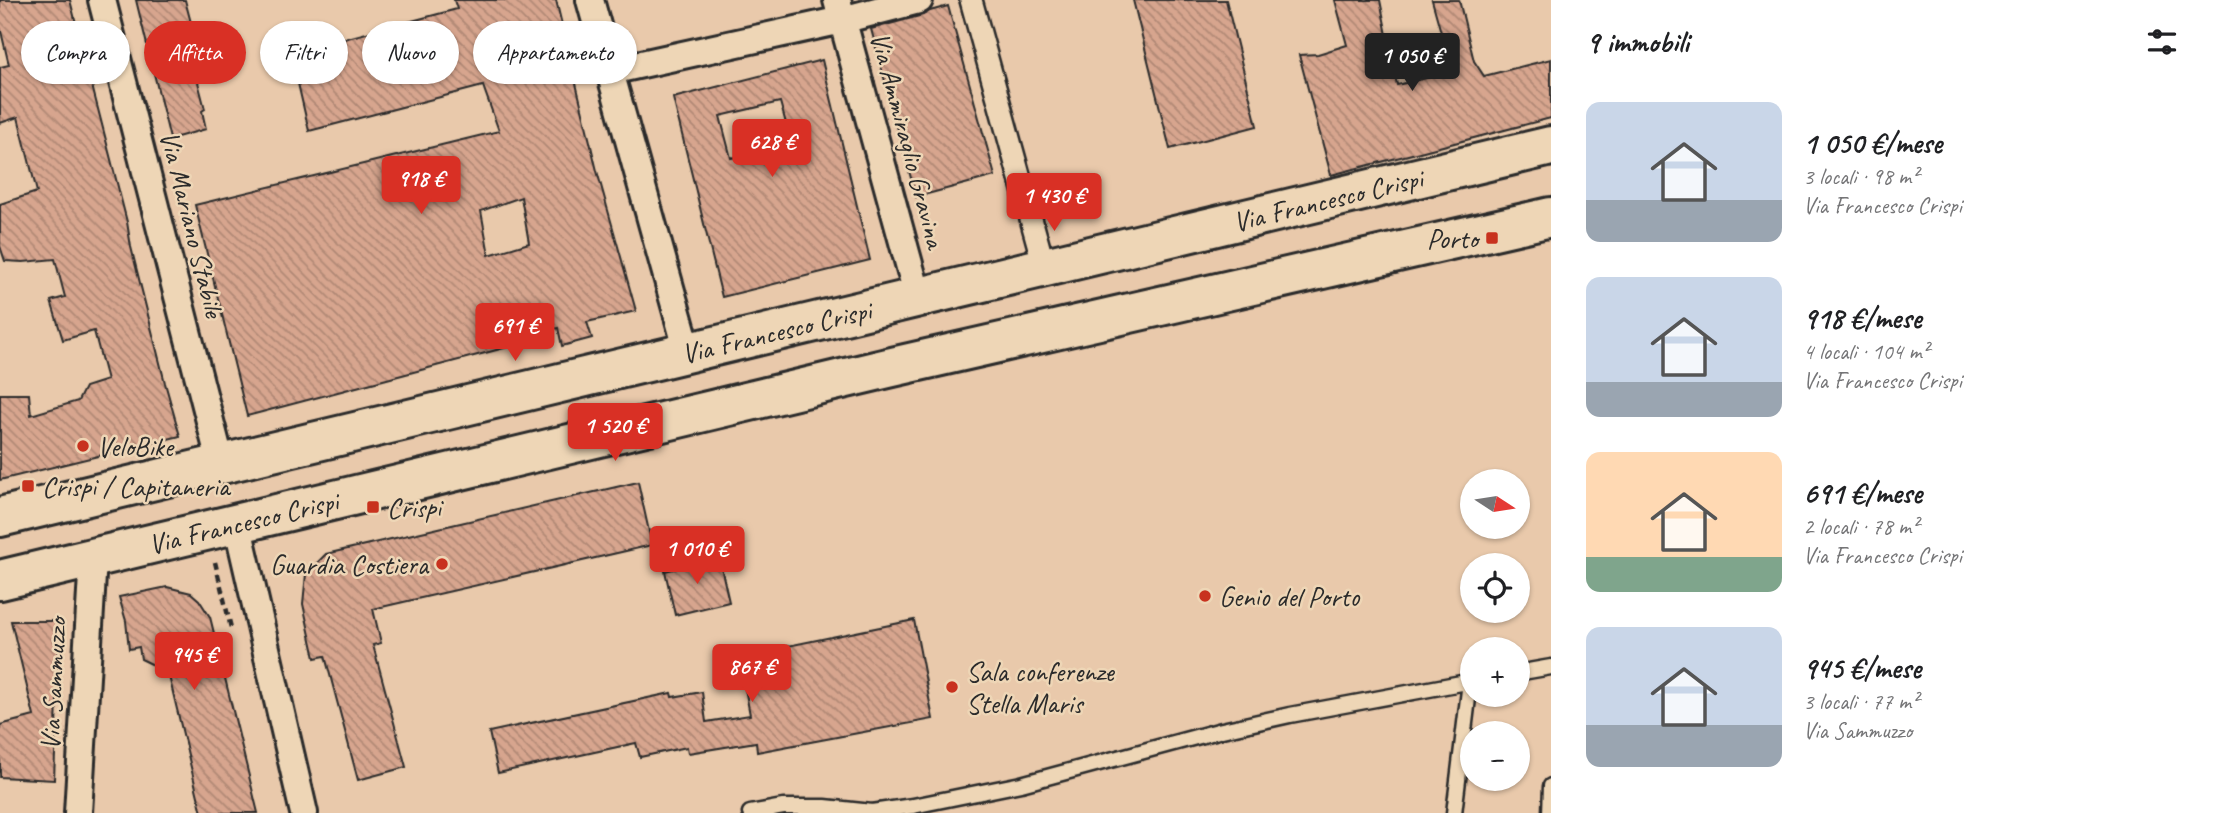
<!DOCTYPE html>
<html lang="it">
<meta charset="utf-8">
<style>
:root{--surface:#fff;--page:#f6f6f6;--text:#202124;--muted:#757577;--accent:#d93025}
body{margin:0;font-family:Caveat,sans-serif;background:var(--page);color:var(--text);height:100vh;display:flex;flex-direction:column;font-size:26px;white-space:nowrap}
*{box-sizing:border-box;margin:0}
p{font-size:23px;color:var(--muted)}
.icon{flex:none;width:38px;height:38px;fill:none;stroke:currentColor;stroke-width:2;stroke-linecap:round;stroke-linejoin:round}
.map{position:relative;flex:1;overflow:hidden}
.details{display:flex;flex-direction:column;background:var(--surface);width:665px}
.details>*{flex:none}
.top-card{position:absolute;left:21px;top:21px;width:665px;height:63px;display:flex;gap:14px}
.needle{width:46px;rotate:102deg}
.controls{position:absolute;left:1460px;top:469px;display:grid;gap:14px}
.controls a{display:grid;place-items:center;width:70px;height:70px;border-radius:50%;background:var(--surface);box-shadow:0 2px 5px #0004;font-size:35px}
.price{position:absolute;translate:-50% -60px;padding:0 16px;border-radius:7px;background:var(--accent);color:#fff;font-size:23px;line-height:46px;filter:drop-shadow(0 2px 4px #0008)}
.price::after{content:'';position:absolute;left:50%;top:42px;width:21px;height:16px;margin-left:-10px;background:inherit;clip-path:polygon(0 0,100% 0,50% 100%)}
.price.active{background:#222;color:#fff}
ul{padding:0;list-style:none}
li{display:flex;align-items:center;gap:21px;height:175px;padding:0 35px}
li span{display:grid;place-items:center;flex:none;width:196px;height:140px;border-radius:14px;color:#555}
li>.icon{margin-inline-start:auto}
span .icon{width:84px;height:84px;fill:#fffc;stroke-width:1}
li b{font-size:30px}
h2{display:flex;justify-content:space-between;align-items:center;height:84px;padding:0 35px;font-size:30px}
.pill{padding:0 24px;border-radius:32px;background:var(--surface);box-shadow:0 2px 5px #0004;font-size:24px;line-height:63px}
.pill.active{background:var(--accent);color:#fff}
main{display:flex;flex:1;min-height:0}
.map>svg:first-child{display:block}
</style>
<main>
<div class="map">
<svg width="1551" height="813" viewBox="0 0 1551 813">
<defs>
<pattern id="building-back-hatch" width="6" height="6" patternUnits="userSpaceOnUse" patternTransform="scale(1.75)"><rect width="6" height="6" fill="#d7a58e"/><path d="M-1 5l2 2M0 0l6 6M5-1l2 2" fill="none" stroke="#af8774"/></pattern>
</defs>
<rect width="100%" height="100%" fill="#e9c9ab"/>
<filter id="ink" filterUnits="userSpaceOnUse"><feTurbulence type="fractalNoise" baseFrequency=".0143" numOctaves="2"/><feDisplacementMap in="SourceGraphic" scale="14" xChannelSelector="R" yChannelSelector="G"/><feConvolveMatrix kernelMatrix="1 2 1 2 8 2 1 2 1" color-interpolation-filters="sRGB"/></filter>
<g filter="url(#ink)">
<path fill="url(#building-back-hatch)" stroke="#2b2b2b" stroke-width="2" fill-rule="evenodd" d="M0,0H70L127,222L131,247L165,383L180,436L0,480V394H29L31,415L78,401L85,387L107,380L94,331L63,340L51,301L65,297L55,259L23,262L5,261L0,246V204L37,192L18,117L0,123V67L9,65L0,27Z
M136,0H185L200,57L192,59L205,109L202,111L206,129L170,139Z
M454,0H556L597,171L636,311L587,322L592,338L562,346L558,328L507,340L508,347L247,416L195,205L499,131L483,86L309,131L291,53L457,9ZM521,197L529,243L489,255L481,211Z
M1133,0H1226L1257,126L1170,149Z
M1335,0H1380L1397,85L1452,72L1432,0H1459L1474,61L1484,76L1551,59V118L1331,175L1299,55L1318,54L1347,45Z
M948,6L995,176L916,197L871,29L923,15L930,11Z
M822,60L870,260L722,297L673,98ZM780,102L792,145L731,158L720,116Z
M638,482L652,545L373,609L381,643L373,645L406,767L358,780L325,656L315,658L303,604L306,574L326,554Z
M719,558L729,602L675,615L665,571Z
M167,587L191,593L199,600L210,617L258,813H202L168,672L141,659L139,647L129,649L126,621L119,597Z
M914,620L933,719L757,752L756,742L688,753L687,747L640,757L636,743L498,773L489,732L671,693L672,697L702,692L706,722L750,715L739,656Z
M11,621H60L54,780L0,777V725L34,716Z"/>
<g fill="none" stroke-linecap="round" stroke-linejoin="round">
<defs>
<path id="service" d="M1517,673L1551,667
M750,813L783,807H825L872,812L913,806L1021,784L1222,730L1290,715L1472,681
M1454,813L1470,682
M1550,813L1551,786"/>
<path id="pedestrian" d="M971,0L1044,266"/>
<path id="minor" d="M102,0L221,464
M590,0L688,352
M837,0L918,297
M610,71L842,20L919,0
M237,523L304,813
M78,813L93,558"/>
<g id="secondary">
<path id="s1" d="M0,517L1551,146"/>
<path id="s2" d="M0,580L888,368L1551,217"/>
</g>
</defs>
<use href="#service" stroke="#2b2b2b" stroke-width="19"/>
<use href="#pedestrian" stroke="#2b2b2b" stroke-width="26"/>
<use href="#minor" stroke="#2b2b2b" stroke-width="32"/>
<use href="#secondary" stroke="#2b2b2b" stroke-width="44"/>
<path stroke="#2b2b2b" stroke-width="4.5" stroke-dasharray="7 5" stroke-linecap="butt" d="M215,562L231,628"/>
<use href="#service" stroke="#eed6b6" stroke-width="14"/>
<use href="#pedestrian" stroke="#eed6b6" stroke-width="21"/>
<use href="#minor" stroke="#eed6b6" stroke-width="26"/>
<use href="#secondary" stroke="#eed6b6" stroke-width="38"/>
</g>
</g>
<g fill="#c8321e" stroke="#eed6b6" stroke-width="2.5">
<rect x="1485" y="231" width="14" height="14" rx="3.5"/>
<circle cx="83" cy="446" r="7"/>
<rect x="21" y="479" width="14" height="14" rx="3.5"/>
<rect x="366" y="500" width="14" height="14" rx="3.5"/>
<circle cx="442" cy="564" r="7"/>
<circle cx="1205" cy="596" r="7"/>
<circle cx="952" cy="687" r="7"/>
</g>
<g text-anchor="middle" dominant-baseline="central" stroke-width="5" stroke-linejoin="round" paint-order="stroke">
<g font-size="28" fill="#2b2b2b" stroke="#eed6b6">
<text transform="translate(908 140) rotate(75)">Via Ammiraglio Gravina</text>
<text stroke="none"><textPath href="#s1" startOffset="1365">Via Francesco Crispi</textPath></text>
<text transform="translate(192 224) rotate(76)">Via Mariano Stabile</text>
<text stroke="none"><textPath href="#s1" startOffset="798">Via Francesco Crispi</textPath></text>
<text stroke="none"><textPath href="#s2" startOffset="250">Via Francesco Crispi</textPath></text>
<text transform="translate(53 684) rotate(-87)">Via Sammuzzo</text>
</g>
<g font-size="28" fill="#2b2b2b" stroke="#eed6b6" text-anchor="start">
<text x="1478" y="238" text-anchor="end">Porto</text>
<text x="97" y="446">VeloBike</text>
<text x="42" y="486">Crispi / Capitaneria</text>
<text x="387" y="507">Crispi</text>
<text x="428" y="564" text-anchor="end">Guardia Costiera</text>
<text x="1219" y="596">Genio del Porto</text>
<text x="966" y="671">Sala conferenze<tspan x="966" dy="32">Stella Maris</tspan></text>
</g>
</g>
</svg>
<div class="controls">
<a><svg class="needle" viewBox="-14 -14 28 28"><path d="M0-13l5 13h-10z" fill="#e53935"/><path d="M0 13l5-13h-10z" fill="#757577"/></svg></a>
<a><svg class="icon" aria-label="locate" viewBox="0 0 24 24"><circle cx="12" cy="12" r="6"/><path d="M12 2v4M12 18v4M2 12h4M18 12h4"/></svg></a>
<a>+</a>
<a>−</a>
</div>
<b class="price active" style="left:1412px;top:93px">1 050 €</b>
<b class="price" style="left:772px;top:179px">628 €</b>
<b class="price" style="left:421px;top:216px">918 €</b>
<b class="price" style="left:1054px;top:233px">1 430 €</b>
<b class="price" style="left:515px;top:363px">691 €</b>
<b class="price" style="left:615px;top:463px">1 520 €</b>
<b class="price" style="left:697px;top:586px">1 010 €</b>
<b class="price" style="left:194px;top:692px">945 €</b>
<b class="price" style="left:752px;top:704px">867 €</b>
<div class="top-card">
<a class="pill">Compra</a>
<a class="pill active">Affitta</a>
<a class="pill">Filtri</a>
<a class="pill">Nuovo</a>
<a class="pill">Appartamento</a>
</div>
</div>
<section class="details">
<h2>9 immobili<svg class="icon" aria-label="filters" viewBox="0 0 24 24"><path d="M4 7h16M4 17h16"/><circle cx="9" cy="7" r="2"/><circle cx="15" cy="17" r="2"/></svg></h2>
<ul>
<li><span style="background:linear-gradient(#c9d6e8 70%,#9aa5b1 0)"><svg class="icon" aria-label="home" viewBox="0 0 24 24"><path d="M3 11l9-7 9 7M6 9v11h12V9"/></svg></span><div><b>1 050 €/mese</b><p>3 locali · 98 m²</p><p>Via Francesco Crispi</p></div></li>
<li><span style="background:linear-gradient(#c9d6e8 75%,#9aa5b1 0)"><svg class="icon" aria-label="home" viewBox="0 0 24 24"><path d="M3 11l9-7 9 7M6 9v11h12V9"/></svg></span><div><b>918 €/mese</b><p>4 locali · 104 m²</p><p>Via Francesco Crispi</p></div></li>
<li><span style="background:linear-gradient(#ffd9b3 75%,#7fa58c 0)"><svg class="icon" aria-label="home" viewBox="0 0 24 24"><path d="M3 11l9-7 9 7M6 9v11h12V9"/></svg></span><div><b>691 €/mese</b><p>2 locali · 78 m²</p><p>Via Francesco Crispi</p></div></li>
<li><span style="background:linear-gradient(#c9d6e8 70%,#9aa5b1 0)"><svg class="icon" aria-label="home" viewBox="0 0 24 24"><path d="M3 11l9-7 9 7M6 9v11h12V9"/></svg></span><div><b>945 €/mese</b><p>3 locali · 77 m²</p><p>Via Sammuzzo</p></div></li>
</ul>
</section>
</main>
